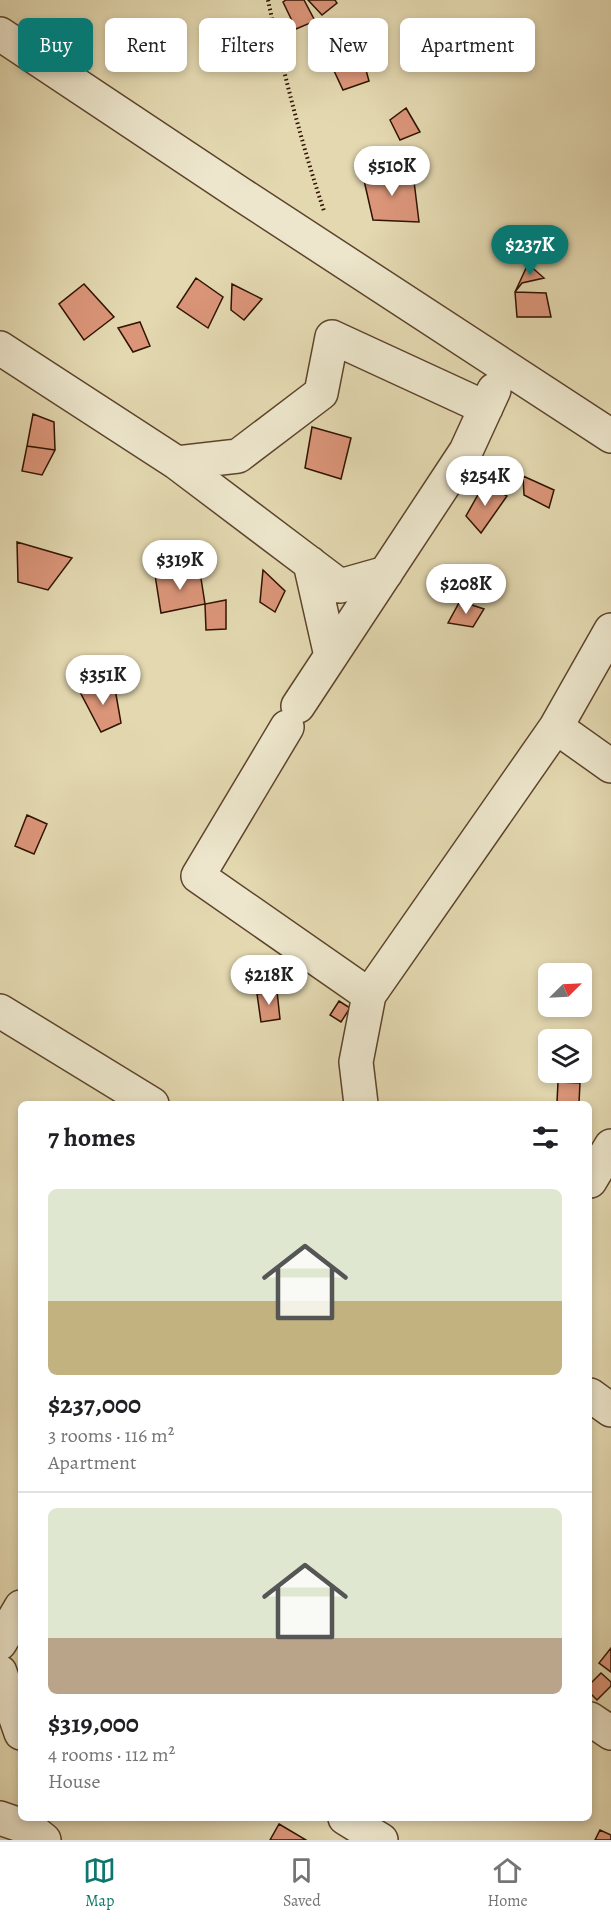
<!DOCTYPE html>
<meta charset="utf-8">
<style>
:root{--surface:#fff;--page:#f6f6f6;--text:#202124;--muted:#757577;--line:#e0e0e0;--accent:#0f766e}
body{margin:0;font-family:Alegreya,serif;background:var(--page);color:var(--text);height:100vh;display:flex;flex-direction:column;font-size:22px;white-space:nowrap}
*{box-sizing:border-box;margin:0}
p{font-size:20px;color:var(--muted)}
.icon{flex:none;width:33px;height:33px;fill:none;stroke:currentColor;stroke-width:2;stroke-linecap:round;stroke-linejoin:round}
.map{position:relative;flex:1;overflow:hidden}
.sheet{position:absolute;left:18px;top:1101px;width:574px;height:720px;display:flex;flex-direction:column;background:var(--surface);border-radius:9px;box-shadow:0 3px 9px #0003}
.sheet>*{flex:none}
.banner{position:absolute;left:18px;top:18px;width:576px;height:54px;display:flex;gap:12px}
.needle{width:39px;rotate:66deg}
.controls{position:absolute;left:538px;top:963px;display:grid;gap:12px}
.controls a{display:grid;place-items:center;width:54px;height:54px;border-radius:9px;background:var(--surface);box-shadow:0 3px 9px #0003;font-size:30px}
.price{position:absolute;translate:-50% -51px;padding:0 14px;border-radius:21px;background:#fff;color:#222;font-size:20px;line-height:39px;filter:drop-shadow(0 2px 3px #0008)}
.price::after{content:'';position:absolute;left:50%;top:36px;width:18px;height:14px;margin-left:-9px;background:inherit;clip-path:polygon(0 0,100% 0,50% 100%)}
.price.current{background:var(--accent);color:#fff}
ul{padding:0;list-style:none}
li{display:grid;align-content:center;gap:12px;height:318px;padding:0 30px}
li+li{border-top:2px solid var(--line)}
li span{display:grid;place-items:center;height:186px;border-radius:9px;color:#555}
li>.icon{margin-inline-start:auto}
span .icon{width:108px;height:108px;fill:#fffc;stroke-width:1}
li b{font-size:26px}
h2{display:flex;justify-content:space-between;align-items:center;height:72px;padding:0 30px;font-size:26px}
.chip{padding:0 21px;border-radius:9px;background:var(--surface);box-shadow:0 3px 9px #0003;font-size:21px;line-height:54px}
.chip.current{background:var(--accent);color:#fff}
.dock{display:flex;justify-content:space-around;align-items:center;height:84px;border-top:2px solid var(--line);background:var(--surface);font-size:16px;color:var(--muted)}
.dock a{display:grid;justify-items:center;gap:3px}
.dock .current{color:var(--accent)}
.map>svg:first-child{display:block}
</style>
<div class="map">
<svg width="611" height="1840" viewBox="0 0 611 1840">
<rect width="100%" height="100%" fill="#e3d8b0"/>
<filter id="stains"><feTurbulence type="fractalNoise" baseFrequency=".00333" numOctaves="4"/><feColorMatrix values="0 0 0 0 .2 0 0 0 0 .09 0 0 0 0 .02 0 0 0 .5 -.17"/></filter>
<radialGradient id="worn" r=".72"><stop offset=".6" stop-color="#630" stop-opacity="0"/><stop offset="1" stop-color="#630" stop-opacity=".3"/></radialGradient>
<path fill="#db9579" stroke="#301300" stroke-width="1.5" d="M286,0H304L315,21L296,29L283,2Z
M308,0H335L337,3L322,15Z
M360,48L369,81L343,90L328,58Z
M406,108L420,132L400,140L390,120Z
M413,173L419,222L373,220L363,176Z
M528,264L544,278L522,283L515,292Z
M196,278L223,297L208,328L177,307Z
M84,284L114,317L84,340L59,304Z
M232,284L262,299L244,320L231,310Z
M515,292L546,293L551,317H517Z
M140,322L150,346L133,352L118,328Z
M33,414L54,422L55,450L27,446Z
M312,427L351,438L341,479L305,468Z
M27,446L55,450L42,475L22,471Z
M523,476L554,490L549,508L524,495Z
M484,484L507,496L481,533L466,516Z
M17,542L72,558L48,590L18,582Z
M263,570L285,591L275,612L260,602Z
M200,572L205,604L161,613L155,575Z
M226,600V629L206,630L205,604Z
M460,601L484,609L473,627L448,623Z
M114,683L121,723L101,732L80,692Z
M27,815L47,824L34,854L15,846Z
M253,963L274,966L273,982L251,980Z
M277,991L280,1019L261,1022L257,994Z
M339,1001L350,1008L341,1022L330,1015Z
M558,1082L580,1083L579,1103L557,1102Z
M611,1648V1672L599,1663Z
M601,1673L611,1682V1686L597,1700L590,1693V1684Z
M279,1824L306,1840H270Z
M600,1830L611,1835V1840H595Z"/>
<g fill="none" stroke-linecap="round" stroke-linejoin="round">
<defs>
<path id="minor" d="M0,34L239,193L611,436
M0,348L177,463
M310,563L331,656
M386,573L340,586L177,463L238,456L321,393L332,337L486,408
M611,630L556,727L611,766
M298,706L466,451L494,390
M287,727L198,876L369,995L556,727
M0,1011L152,1104
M361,1104L356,1062L369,995
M590,1181L611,1146
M590,1395L611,1410
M0,1643L21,1607
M0,1672L21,1733
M590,1719L611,1733
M0,1818L29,1828L44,1840
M345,1818L381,1840"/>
</defs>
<use href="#minor" stroke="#5d442c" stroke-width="36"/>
<path stroke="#301300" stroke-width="4" stroke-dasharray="1.5 3" stroke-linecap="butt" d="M268,0C283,71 301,142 324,211"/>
<use href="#minor" stroke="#ede6cc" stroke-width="33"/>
</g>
<rect width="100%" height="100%" filter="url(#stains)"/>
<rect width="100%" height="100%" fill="url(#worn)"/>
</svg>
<div class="controls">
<a><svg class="needle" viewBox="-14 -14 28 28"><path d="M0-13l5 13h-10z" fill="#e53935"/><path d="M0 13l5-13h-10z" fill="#757577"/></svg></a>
<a><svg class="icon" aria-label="layers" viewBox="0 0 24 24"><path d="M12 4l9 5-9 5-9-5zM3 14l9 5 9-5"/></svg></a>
</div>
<b class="price" style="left:392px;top:197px">$510K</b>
<b class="price current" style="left:530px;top:276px">$237K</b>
<b class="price" style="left:485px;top:507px">$254K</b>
<b class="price" style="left:180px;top:591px">$319K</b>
<b class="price" style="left:466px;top:615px">$208K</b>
<b class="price" style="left:103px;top:706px">$351K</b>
<b class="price" style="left:269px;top:1006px">$218K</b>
<div class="banner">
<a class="chip current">Buy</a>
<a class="chip">Rent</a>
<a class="chip">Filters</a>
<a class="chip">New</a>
<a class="chip">Apartment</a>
</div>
<section class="sheet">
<h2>7 homes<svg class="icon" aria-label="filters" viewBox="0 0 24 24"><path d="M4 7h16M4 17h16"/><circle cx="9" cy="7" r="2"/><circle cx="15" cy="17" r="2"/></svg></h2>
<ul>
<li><span style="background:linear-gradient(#dfe7d0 60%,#c2b280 0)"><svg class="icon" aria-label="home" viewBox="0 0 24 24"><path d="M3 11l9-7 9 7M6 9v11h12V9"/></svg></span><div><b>$237,000</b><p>3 rooms · 116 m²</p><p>Apartment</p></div></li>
<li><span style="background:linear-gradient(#dfe7d0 70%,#b9a48a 0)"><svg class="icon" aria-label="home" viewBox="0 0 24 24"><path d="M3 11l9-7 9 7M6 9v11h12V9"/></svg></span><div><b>$319,000</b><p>4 rooms · 112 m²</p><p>House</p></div></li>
</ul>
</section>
</div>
<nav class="dock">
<a class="current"><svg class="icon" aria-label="map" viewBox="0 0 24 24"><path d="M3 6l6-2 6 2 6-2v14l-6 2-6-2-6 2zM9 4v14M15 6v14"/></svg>Map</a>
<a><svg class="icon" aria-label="saved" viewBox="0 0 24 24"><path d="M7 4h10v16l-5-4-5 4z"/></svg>Saved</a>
<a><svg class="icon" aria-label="home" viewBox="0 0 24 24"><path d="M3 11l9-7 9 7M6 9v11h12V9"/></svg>Home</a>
</nav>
